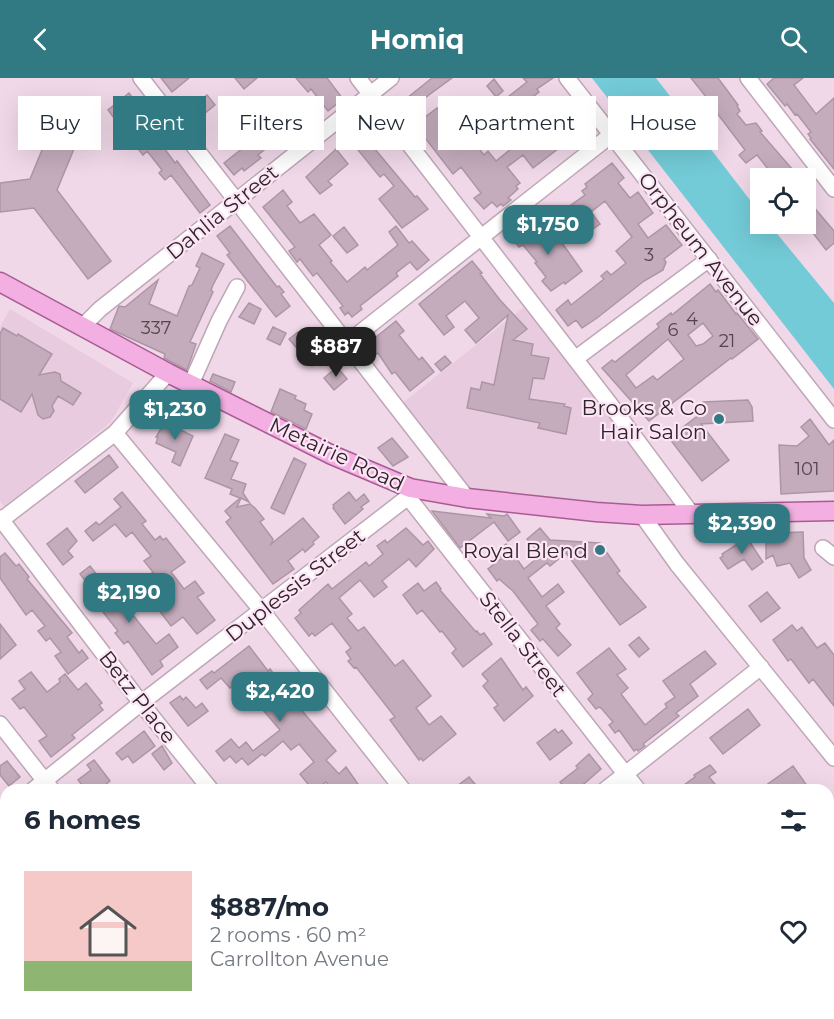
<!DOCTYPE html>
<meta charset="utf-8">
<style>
:root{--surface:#fff;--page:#f2f2f3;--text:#1f2937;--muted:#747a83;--line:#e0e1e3;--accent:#317983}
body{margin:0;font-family:Montserrat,sans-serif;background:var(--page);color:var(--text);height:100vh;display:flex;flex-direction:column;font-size:22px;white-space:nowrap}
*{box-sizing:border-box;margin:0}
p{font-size:20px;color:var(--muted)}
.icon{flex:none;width:33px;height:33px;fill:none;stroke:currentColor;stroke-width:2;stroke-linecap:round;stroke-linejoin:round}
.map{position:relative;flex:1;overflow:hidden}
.panel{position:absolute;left:0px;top:706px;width:834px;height:236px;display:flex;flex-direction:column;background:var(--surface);border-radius:18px 18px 0 0;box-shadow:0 6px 24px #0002}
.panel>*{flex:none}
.banner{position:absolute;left:18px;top:18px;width:798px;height:54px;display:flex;gap:12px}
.tools{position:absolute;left:750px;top:90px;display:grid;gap:12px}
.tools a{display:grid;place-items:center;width:66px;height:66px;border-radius:0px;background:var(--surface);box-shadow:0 6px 24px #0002;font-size:30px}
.price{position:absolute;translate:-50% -51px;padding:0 14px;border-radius:12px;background:var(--accent);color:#fff;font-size:20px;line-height:39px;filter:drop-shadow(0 2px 3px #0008)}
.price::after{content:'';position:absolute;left:50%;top:36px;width:18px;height:14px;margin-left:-9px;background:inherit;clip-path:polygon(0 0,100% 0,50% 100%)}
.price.on{background:#222;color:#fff}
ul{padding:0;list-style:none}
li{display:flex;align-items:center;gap:18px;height:150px;padding:0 24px}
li+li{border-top:2px solid var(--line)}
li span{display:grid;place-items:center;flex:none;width:168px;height:120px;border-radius:0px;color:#555}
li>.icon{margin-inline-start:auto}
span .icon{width:72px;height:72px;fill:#fffc;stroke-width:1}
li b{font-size:26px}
h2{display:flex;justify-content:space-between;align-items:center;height:72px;padding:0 24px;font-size:26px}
.chip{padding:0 21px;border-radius:0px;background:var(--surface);box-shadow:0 6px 24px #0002;font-size:21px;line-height:54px}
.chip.on{background:var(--accent);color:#fff}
header{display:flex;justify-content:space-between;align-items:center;height:78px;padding:0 24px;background:var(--accent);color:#fff;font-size:27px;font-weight:700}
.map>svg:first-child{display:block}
</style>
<header><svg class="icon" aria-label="back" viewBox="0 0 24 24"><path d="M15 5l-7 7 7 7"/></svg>Homiq<svg class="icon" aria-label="search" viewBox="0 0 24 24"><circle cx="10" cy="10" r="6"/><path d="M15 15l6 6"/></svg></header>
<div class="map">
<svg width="834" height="941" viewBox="0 0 834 941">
<rect width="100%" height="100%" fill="#f0d8e8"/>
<path fill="#e9cbdf" d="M524,229L674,421L673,428L574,423L466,410L400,327Z
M10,231L133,305L111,344L4,429L0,423V249Z"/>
<path fill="#73cbd7" d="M592,0H656L760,135V146H769L834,225V311Z"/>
<path fill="#c4acbc" stroke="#ac96a5" stroke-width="1.5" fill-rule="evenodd" d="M161,0H189L172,14Z
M235,0H257L244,11Z
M296,0H327L343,21L328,33L311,11L308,14Z
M432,0H452L411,30L405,24L406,21Z
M523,0H553L537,11L539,14L517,31L508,19L527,4Z
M691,0H718L738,27L737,28L740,33L737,36L746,47L756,45L762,53L760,54L793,92V96L787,100H756L768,91L757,77L746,85L739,77L745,72L717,35L714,37L707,28L711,25Z
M774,0H803L794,7L816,36L834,20V91L810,61L811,60L808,56L811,54L797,36L795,37L787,26L785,28L767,6Z
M494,1L503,13L496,19L487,8Z
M129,15L134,22L126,28L143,48L148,44L153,50L151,52L175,85L177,83L210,127L200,135L171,97L165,102L159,95L162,92L147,73L143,77L129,59L133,56L121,41L117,44L108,32Z
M207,17L215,27L198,41L189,31Z
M64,19L91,30L57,112L111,183L88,201L34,130L0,134V105L30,101Z
M300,24L312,38L287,57L285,55L258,77L261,80L244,93L242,90L234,97L224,85L254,61L243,48L257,36L261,41L275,30L278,33L284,29L288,34Z
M557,24L565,34L568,31L576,42L582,38L592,51L567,70L565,71L562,68L533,90L523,77L507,89L520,105L516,108L518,111L508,120L511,122L503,128L501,126L497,129L492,124L484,131L474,120L481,115L461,89L453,96L415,47L437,30L450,46L455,41L484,77L488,73L496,83L526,59L514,44L521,39L529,49L550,32L548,30Z
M360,45L374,62L371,64L374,70L415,119L417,118L428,131L402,150L379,121L394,108L384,96L380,99L345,56Z
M336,71L348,86L328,103L332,107L320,116L306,99Z
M612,85L624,100L618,105L630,120L638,114L653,135L638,146L648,160L666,147L682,167L664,181L666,184L663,192L644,203L597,240L582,250L576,242L568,248L556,232L568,222L571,227L604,201L601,198L607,193L611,197L626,185L616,173L632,159L605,123L591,134L600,146L584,157L564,132L585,117L582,113L587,109L585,106Z
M283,112L292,124L287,128L300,145L314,136L331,157L319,167L332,183L330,184L347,204L365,189L367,192L398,167L389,154L396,148L409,165L412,163L429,182L417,192L410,184L396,195L398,198L360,228L362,231L352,239L348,234L345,237L340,230L343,228L317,195L313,198L300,181L297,184L289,173L295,169L263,129Z
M806,120L834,153V165L826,172L806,146Z
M530,143L545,162L555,155L582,193L565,206L564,204L551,213L542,203L546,199L535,185L537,184L523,167L519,169L513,161L516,159L514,156Z
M230,148L277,209L279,208L284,214L281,216L290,228L276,239L227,177L230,175L217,158Z
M344,149L358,167L347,175L333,158Z
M202,175L224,186L213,207L211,212L213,214L190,264L196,266L187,292L164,280L165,276L110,251L119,228L125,229L158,202L149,226L177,238L189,208L192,207L200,190L196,188Z
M472,183L482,195L480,196L500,222L527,251L513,262L533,266L531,277L549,280L544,301L533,300L529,321L565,326L564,328L571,330L566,356L538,350L540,345L467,330L471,310L480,312L482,304L494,307L508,237L476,265L465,252L479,240L465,223L446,238L454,249L444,257L419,226Z
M710,206L716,214L718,212L736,236L737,235L758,261L732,281L731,280L649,343L602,290L612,282L615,284L659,249L657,246L671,235L672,237ZM703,245L713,258L703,266L696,268L688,257ZM668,261L684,281L657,302L653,298L636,310L626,297Z
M249,225L261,231L254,246L239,239Z
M396,243L404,253L399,257L419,282L422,279L434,294L410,313L395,294L392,296L378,275L375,277L366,267Z
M273,249L286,255L280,267L267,261Z
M3,250L17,258L18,256L52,276L39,297L55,294L60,296L61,303L81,315L73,327L58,318L52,328L54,333L50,339L43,341L38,337L32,316L21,334L0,321V256Z
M298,254L321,279L312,288L289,261Z
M445,278L451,285L441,293L435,286Z
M337,289L347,301L334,312L324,300Z
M213,296L235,304L231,314L210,303Z
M280,311L296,318L295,321L306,326L304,332L312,336L306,351L271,334Z
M748,322L752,329L753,343L701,346L729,382L702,403L669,360L704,333L703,324Z
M810,341L829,367L834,362V413L781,416L779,367L797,368L809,358L801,349Z
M165,344L193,358L180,388L172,384L176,374L156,365L158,359H156Z
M225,356L239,362L230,382L238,385L231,401L246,406L243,415L249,424L241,420L237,429L250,426L255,430L264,441L260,444L273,461L271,466L303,440L319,459L313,464L314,466L305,474L303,471L288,483L294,491L273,506L226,444L231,440L225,433L240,420L230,416L232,411L205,400Z
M392,360L408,379L393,388L378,370Z
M109,377L118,389L85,415L75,403Z
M294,380L306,386L284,436L271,430Z
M122,414L146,443L142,446L155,462L160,458L163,462L166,460L185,484L171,494L184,511L195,503L204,515L197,519L215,542L197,556L183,539L171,548L158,531L161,529L141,503L153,494L144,483L151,478L132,454L126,459L115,446L93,463L85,453L96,444L99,447L121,429L114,421Z
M349,414L356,423L364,416L369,423L361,429L363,431L345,446L333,430L334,429L333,427Z
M432,433L491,440L487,436L504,438L507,436L520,454L508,463L494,444L460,470Z
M67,450L77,463L68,473L73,479L63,487L47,466Z
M406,450L423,467L428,463L434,471L416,489L409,481L382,503L387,509L374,519L360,502L339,520L352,536L347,540L358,553L364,549L395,588L403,582L431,618L416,630L429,647L441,638L456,656L423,683L421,680L419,682L390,642L395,639L356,589L354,590L348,583L351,581L346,574L351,570L332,545L315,558L312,555L309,558L295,540L301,535L299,532L328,506L332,511L366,484L369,488L383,476L377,468L385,462L387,465Z
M540,450L550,462L600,465L620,493L617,495L646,529L620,547L566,475L550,488L547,485L528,500L542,519L558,506L564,514L546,528L560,546L556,550L571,567L558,578L543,561L540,563L531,552L538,546L513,513L499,501L497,503L488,491L502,480L496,474L506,466L524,491L541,477L527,461Z
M699,450H715V462L700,463Z
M803,454L804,480L811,492L799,500L790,485L777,488L773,477L766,481V460L774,459V455Z
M747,460L763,484L752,492L744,481L728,491L720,480L723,478L722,476Z
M5,475L16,488L19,486L29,499L27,501L72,555L67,559L79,575L82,572L88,580L68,596L55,578L61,574L50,560L46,563L38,553L45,548L32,532L26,537L0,500V479Z
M90,488L108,511L119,503L124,510L116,516L156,566L169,556L178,569L160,583L163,588L152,597L128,563L124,566L115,555L118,553L95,524L99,521L80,496Z
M436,504L441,511L440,512L476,554L477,553L480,557L484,555L492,566L463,589L452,575L456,571L442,553L440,554L422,532L417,536L403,517L418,505L424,513Z
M767,514L780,530L761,544L749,528Z
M0,546L16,567L0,581Z
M792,547L797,553L802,549L817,570L825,565L834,577V628L813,601L809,605L791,581L788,583L773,562Z
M639,559L649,571L639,579L629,567Z
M249,568L268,593L270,591L287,614L288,613L300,627L298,628L336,673L326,682L339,696L346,689L360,709L355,712H333L326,704L315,712H299L308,706L300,696L314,684L299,666L291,672L283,663L265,678L262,676L248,687L242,680L236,685L230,678L224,683L216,673L231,661L239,670L246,664L253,673L280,652L258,626L251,631L245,622L254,615L242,601L230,610L221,600L207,611L200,602L212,593L214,595Z
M609,570L626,591L617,597L628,610L621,616L645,647L667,629L665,626L675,619L663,603L705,573L716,586L690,606L698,618L676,635L679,638L643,666L645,668L638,673L637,671L634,673L619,652L615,655L609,647L613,644L602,631L599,629L596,631L588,621L593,616L577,595Z
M501,580L523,612L526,609L533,618L504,643L494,630L498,627L483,608L488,603L482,596Z
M31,594L47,614L60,604L59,601L65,596L78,612L86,605L102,625L99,627L103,632L72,657L75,660L51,679L39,663L47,658L24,629L20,631L12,621L25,611L19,603Z
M180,618L183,622L186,619L196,630L202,625L208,633L188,648L170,625Z
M748,631L760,647L723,676L710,660Z
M555,651L558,655L562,652L572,665L550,682L537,665Z
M144,653L155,668L133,685L128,678L122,682L116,675Z
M162,668L172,685L164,692L152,676Z
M589,676L601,691L577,712H567L560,704L578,690L576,688Z
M94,682L110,703L99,712L95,707L86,712L78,702L91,692L87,687Z
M7,683L20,699L9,708L0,697V688Z
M710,687L716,694L709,699L720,712H677L695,699L694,697Z
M793,688L810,712H773L768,706Z
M469,699L480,712H452Z"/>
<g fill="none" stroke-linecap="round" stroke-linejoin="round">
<defs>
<path id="minor" d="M141,0L467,420
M358,0L610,326L691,435
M567,0L834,342
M748,0L834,111
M83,248L100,231L391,0
M347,265L611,57
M575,281L709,181
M191,306L219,243L237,209
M115,355L262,533L403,712
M408,419L638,712
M642,437L677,486L834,680
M0,440L141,625L211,712
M0,443L115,355L168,295
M823,470L834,479
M0,646L52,712
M33,712L141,625L408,419L410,410
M605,712L761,589
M0,738L6,733
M0,873L6,880
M828,912L834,908
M50,936L54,941
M225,936L229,941
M388,936L392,941
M584,936L588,941
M814,936L818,941
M310,941L316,936
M790,941L797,936"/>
<path id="major" d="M0,204L168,295L332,377L410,410L467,420L596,434L642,437L834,433"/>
</defs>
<use href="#minor" stroke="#bea7b6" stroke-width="18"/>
<use href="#major" stroke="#a95c94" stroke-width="21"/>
<use href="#minor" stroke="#fff" stroke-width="15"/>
<use href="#major" stroke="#f3afe1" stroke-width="18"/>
</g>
<g fill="#317983" stroke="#fde5f5" stroke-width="2">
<circle cx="719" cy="341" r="6"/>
<circle cx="600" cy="472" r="6"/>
</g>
<g text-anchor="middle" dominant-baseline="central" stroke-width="4.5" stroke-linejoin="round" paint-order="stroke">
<g font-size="18" fill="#54474f">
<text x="649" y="177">3</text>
<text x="692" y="241">4</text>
<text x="156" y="250">337</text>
<text x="673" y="252">6</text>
<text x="727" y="263">21</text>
<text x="807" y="391">101</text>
</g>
<g font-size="21" fill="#2e252b" stroke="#fde5f5">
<text transform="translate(222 134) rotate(-39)">Dahlia Street</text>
<text transform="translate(701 171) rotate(52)">Orpheum Avenue</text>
<text transform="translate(337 376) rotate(25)">Metairie Road</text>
<text transform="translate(295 507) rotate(-38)">Duplessis Street</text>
<text transform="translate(523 566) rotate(52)">Stella Street</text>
<text transform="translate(138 619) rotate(52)">Betz Place</text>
</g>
<g font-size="21" fill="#2e252b" stroke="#fde5f5" text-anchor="end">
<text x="707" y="329">Brooks &amp; Co<tspan x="707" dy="24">Hair Salon</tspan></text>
<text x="588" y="472">Royal Blend</text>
</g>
</g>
</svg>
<div class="tools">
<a><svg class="icon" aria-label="locate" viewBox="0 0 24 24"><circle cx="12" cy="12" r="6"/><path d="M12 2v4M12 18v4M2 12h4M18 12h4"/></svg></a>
</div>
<b class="price" style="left:548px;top:178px">$1,750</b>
<b class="price on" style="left:336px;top:300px">$887</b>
<b class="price" style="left:175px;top:363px">$1,230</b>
<b class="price" style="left:742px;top:477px">$2,390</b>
<b class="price" style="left:129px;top:546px">$2,190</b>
<b class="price" style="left:280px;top:645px">$2,420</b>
<div class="banner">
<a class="chip">Buy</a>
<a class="chip on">Rent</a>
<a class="chip">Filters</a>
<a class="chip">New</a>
<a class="chip">Apartment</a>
<a class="chip">House</a>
</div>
<section class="panel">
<h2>6 homes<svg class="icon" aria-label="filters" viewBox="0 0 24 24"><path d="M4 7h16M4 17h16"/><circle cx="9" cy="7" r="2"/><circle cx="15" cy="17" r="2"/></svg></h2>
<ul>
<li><span style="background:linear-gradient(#f6c9c9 75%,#8fb573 0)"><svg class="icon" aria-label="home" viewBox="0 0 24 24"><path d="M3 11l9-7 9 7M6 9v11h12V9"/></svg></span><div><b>$887/mo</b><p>2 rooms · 60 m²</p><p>Carrollton Avenue</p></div><svg class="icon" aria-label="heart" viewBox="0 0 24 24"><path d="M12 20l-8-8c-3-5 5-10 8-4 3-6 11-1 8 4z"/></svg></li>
</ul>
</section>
</div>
